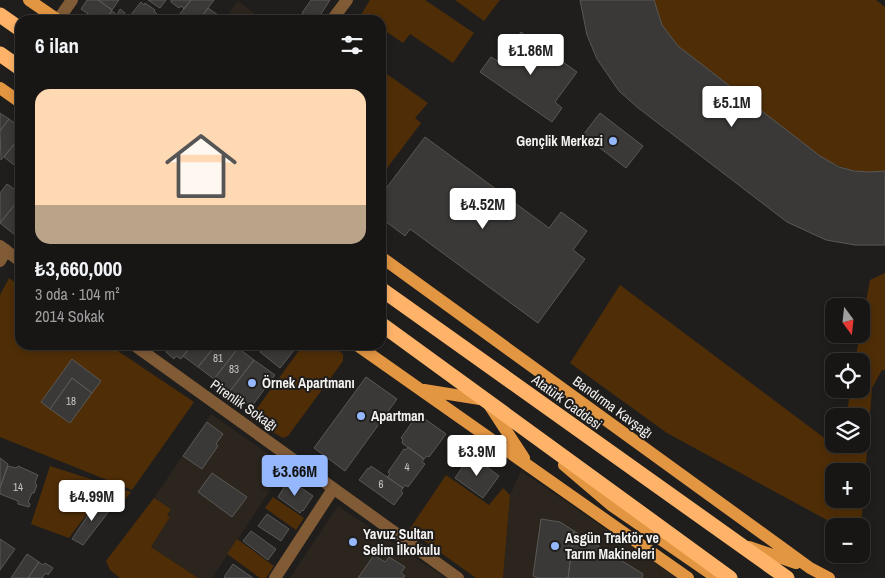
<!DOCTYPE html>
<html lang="tr">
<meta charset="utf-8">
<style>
:root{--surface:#181615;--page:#211f1e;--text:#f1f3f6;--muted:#9f9fa0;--line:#363534;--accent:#94b7fd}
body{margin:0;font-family:"Archivo Narrow",sans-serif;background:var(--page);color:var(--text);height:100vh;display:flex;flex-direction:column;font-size:19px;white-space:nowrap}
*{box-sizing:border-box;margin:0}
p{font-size:16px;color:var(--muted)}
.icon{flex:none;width:28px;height:28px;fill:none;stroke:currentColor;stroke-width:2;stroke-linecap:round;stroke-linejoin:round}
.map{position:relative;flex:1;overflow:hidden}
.details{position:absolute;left:15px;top:15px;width:371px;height:335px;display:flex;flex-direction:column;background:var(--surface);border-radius:15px;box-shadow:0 2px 8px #0003,0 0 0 1px var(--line)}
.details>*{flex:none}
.needle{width:32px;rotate:165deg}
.buttons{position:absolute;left:825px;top:298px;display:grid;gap:10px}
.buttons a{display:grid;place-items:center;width:45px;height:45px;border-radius:10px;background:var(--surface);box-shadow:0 2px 8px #0003,0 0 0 1px var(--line);font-size:25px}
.price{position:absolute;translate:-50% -42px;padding:0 11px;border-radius:5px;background:#fff;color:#222;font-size:16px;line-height:32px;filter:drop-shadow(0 1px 2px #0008)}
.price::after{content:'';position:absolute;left:50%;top:30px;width:15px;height:11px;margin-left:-8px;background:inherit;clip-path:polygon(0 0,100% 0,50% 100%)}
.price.selected{background:var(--accent);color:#111}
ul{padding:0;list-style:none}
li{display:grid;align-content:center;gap:10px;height:265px;padding:0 20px}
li+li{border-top:1px solid var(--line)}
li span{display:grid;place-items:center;height:155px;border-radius:15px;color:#555}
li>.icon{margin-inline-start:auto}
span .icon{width:90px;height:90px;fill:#fffc;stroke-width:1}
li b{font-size:21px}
h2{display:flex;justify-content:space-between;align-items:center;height:60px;padding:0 20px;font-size:21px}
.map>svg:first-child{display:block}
</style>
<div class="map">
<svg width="885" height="578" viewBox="0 0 885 578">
<rect width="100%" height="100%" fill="#201e1c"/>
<path fill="#2b251e" d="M238,1L254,13L249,20H224Z
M211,414L286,466L212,578H198L151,547L170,517L167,515L171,509L154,498Z
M521,471L678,578H503L510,495Z
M338,506L446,578H290Z"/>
<path fill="#4f2e07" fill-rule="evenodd" d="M370,0H425L474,33L453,63L410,34L403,43L381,28V20H369L361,15Z
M455,0H500L484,21Z
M654,0H876L885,7V171C861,175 841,169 820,156L678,46L662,25Z
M381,70L428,103L415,118L421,123L381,176V107L383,104L381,103Z
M885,273V370H882L872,388L861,527L838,526L667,433L570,363L620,285L839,449L841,444H861V416H846L851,389H861V361H855L870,280ZM834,471H861V499H834Z
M9,278L20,286V345H109L194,402L132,490L0,437V295Z
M303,345H331L343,354V361L288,436L283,438L250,418Z
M50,466L131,492L122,503L101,495L69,538L31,524Z
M446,475L489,505L503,488L510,495L503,578H476L409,530Z
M273,497L304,518L296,530L265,508Z
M154,498L171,509L167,515L170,517L151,547L198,578H120L110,570L106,561Z
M237,539L274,566L266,578H260L227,554Z"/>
<path fill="#3b3937" stroke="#5a5855" d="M87,0H98L112,10L105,20H97L81,9Z
M98,0H119L112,10Z
M148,0H166L160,8Z
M171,0H191L184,9L181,6L179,8L171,2Z
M191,0H214L199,20H186L179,15Z
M311,0H330L317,20H313L302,13Z
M580,0H654L662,25L678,46L820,156L839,167L854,171L869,172L885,171V245H855L826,240L787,222L637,107L619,91L597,59L587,35Z
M141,2L144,5L145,3L155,10L154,11L157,14L153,20H133L130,16Z
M208,8L218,15L217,17L221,20H199Z
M120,9L125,13L122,18L125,20H105L112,11L117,15Z
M521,32L577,72L555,102L562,108L552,122L480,72L491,57L499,62Z
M0,113L9,119L0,131Z
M600,113L643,146L626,168L583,135Z
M9,119L20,127V137L1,160L0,131Z
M20,137V167L19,169L4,157Z
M425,137L549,228L561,212L587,231L573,250L585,259L538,323L410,229L405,236L381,218V195Z
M7,184L20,193V198L0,223V193Z
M20,198V229L15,235L0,223Z
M166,345H192L181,359L176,356L174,359L166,352L168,350L165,347Z
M192,345H216L198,367L183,356Z
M216,345H236L239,347L214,379L198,367Z
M266,345H298L280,368L260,352Z
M238,348L254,360L230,391L214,379Z
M72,359L101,381L92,393L72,378L50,409L41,402Z
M254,360L275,375L252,406L230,391Z
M366,377L397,399L345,471L314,448Z
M72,378L92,393L70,423L50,409Z
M418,414L446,434L429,457L427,456L424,459L402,443L403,440L401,438Z
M207,422L223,434L216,444L218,446L202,469L183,456Z
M408,447L424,459L422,462L425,464L408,487L405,485L403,488L387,477L390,474L388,472L404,449L406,450Z
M471,455L499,476L483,498L455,478Z
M0,458L8,464L0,488Z
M8,466L16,468L18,466L38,475L35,483L37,485L34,493H32L28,502L30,504L29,507L18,504V501L0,494V488Z
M371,466L403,488L401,491L403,493L394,505L359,480L368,468L369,469Z
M212,473L247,497L232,517L198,492Z
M288,481L291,484L293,482L313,496L303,511L302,510L300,513L278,497Z
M98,500L110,506V510L83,545L72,539Z
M267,514L289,529L281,541L258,526Z
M541,519L560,522L574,531L568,578H538L533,576Z
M251,531L276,549L268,560L243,541Z
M574,531L643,574L642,578H568Z
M0,539L15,549L0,570Z
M27,554L39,562L28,578H11Z
M374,555L385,562L389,557L405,567L401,573L405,576L403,578H358Z
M39,562L43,565L45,563L53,568L48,575L46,573L42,578H28Z
M233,564L253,578H226L224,577Z"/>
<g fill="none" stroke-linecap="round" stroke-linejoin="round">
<path stroke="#805b36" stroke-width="12" d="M58,20L72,0
M332,20L347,0
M0,246L20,261
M0,261L6,250
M134,345L458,578
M275,578L333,489"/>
<path stroke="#e39642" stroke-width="12" d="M29,0L58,20
M0,88L20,102
M381,257L810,568L829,578
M357,345L688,578
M424,390L486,400
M490,406L524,458
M564,465L611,505L717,578
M749,547L796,563"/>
<path stroke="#feb368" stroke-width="15" d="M0,15L20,29
M0,54L20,68
M381,289L787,578
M381,324L730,578"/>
</g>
<g fill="#94b7fd" stroke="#201e1c" stroke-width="2">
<circle cx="613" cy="141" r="5"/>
<circle cx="252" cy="383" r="5"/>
<circle cx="361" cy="416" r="5"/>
<circle cx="353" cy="542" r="5"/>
<circle cx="555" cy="546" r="5"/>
</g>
<g text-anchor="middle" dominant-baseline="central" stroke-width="4" stroke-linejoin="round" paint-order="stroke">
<g font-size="11" fill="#c6c4c3">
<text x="218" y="358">81</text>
<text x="234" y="369">83</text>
<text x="71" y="401">18</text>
<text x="407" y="467">4</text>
<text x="381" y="484">6</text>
<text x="18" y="487">14</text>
</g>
<g font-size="14" font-weight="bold" fill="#f5f3f2" stroke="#201e1c" text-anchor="start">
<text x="603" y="141" text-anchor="end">Gençlik Merkezi</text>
<text x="262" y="383">Örnek Apartmanı</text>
<text x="371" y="416">Apartman</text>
<text x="363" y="534">Yavuz Sultan<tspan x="363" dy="16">Selim İlkokulu</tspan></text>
<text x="565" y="538">Asgün Traktör ve<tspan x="565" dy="16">Tarım Makineleri</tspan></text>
</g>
<g font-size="14" fill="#f5f3f2" stroke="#201e1c">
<text transform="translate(567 402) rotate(36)">Atatürk Caddesi</text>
<text transform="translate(244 405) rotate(35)">Pirenlik Sokağı</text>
<text transform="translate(613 407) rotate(36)">Bandırma Kavşağı</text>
</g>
</g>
</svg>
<div class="buttons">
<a><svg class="needle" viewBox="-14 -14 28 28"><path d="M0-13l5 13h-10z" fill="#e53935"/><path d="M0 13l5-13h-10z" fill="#9f9fa0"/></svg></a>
<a><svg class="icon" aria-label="locate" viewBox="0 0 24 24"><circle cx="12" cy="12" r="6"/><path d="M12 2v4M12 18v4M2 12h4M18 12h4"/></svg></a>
<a><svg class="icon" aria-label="layers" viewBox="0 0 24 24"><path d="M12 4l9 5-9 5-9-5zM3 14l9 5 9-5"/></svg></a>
<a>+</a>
<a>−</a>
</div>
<b class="price" style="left:531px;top:76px">₺1.86M</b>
<b class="price" style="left:732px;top:128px">₺5.1M</b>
<b class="price" style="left:483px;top:230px">₺4.52M</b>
<b class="price" style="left:477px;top:477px">₺3.9M</b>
<b class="price selected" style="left:295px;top:497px">₺3.66M</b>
<b class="price" style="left:92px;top:522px">₺4.99M</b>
<section class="details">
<h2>6 ilan<svg class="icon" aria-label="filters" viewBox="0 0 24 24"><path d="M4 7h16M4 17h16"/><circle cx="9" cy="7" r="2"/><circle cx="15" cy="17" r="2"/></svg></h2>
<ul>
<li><span style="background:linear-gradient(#ffd9b3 75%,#b9a48a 0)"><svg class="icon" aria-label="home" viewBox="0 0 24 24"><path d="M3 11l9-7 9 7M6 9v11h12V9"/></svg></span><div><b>₺3,660,000</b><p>3 oda · 104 m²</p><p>2014 Sokak</p></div></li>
</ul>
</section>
</div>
